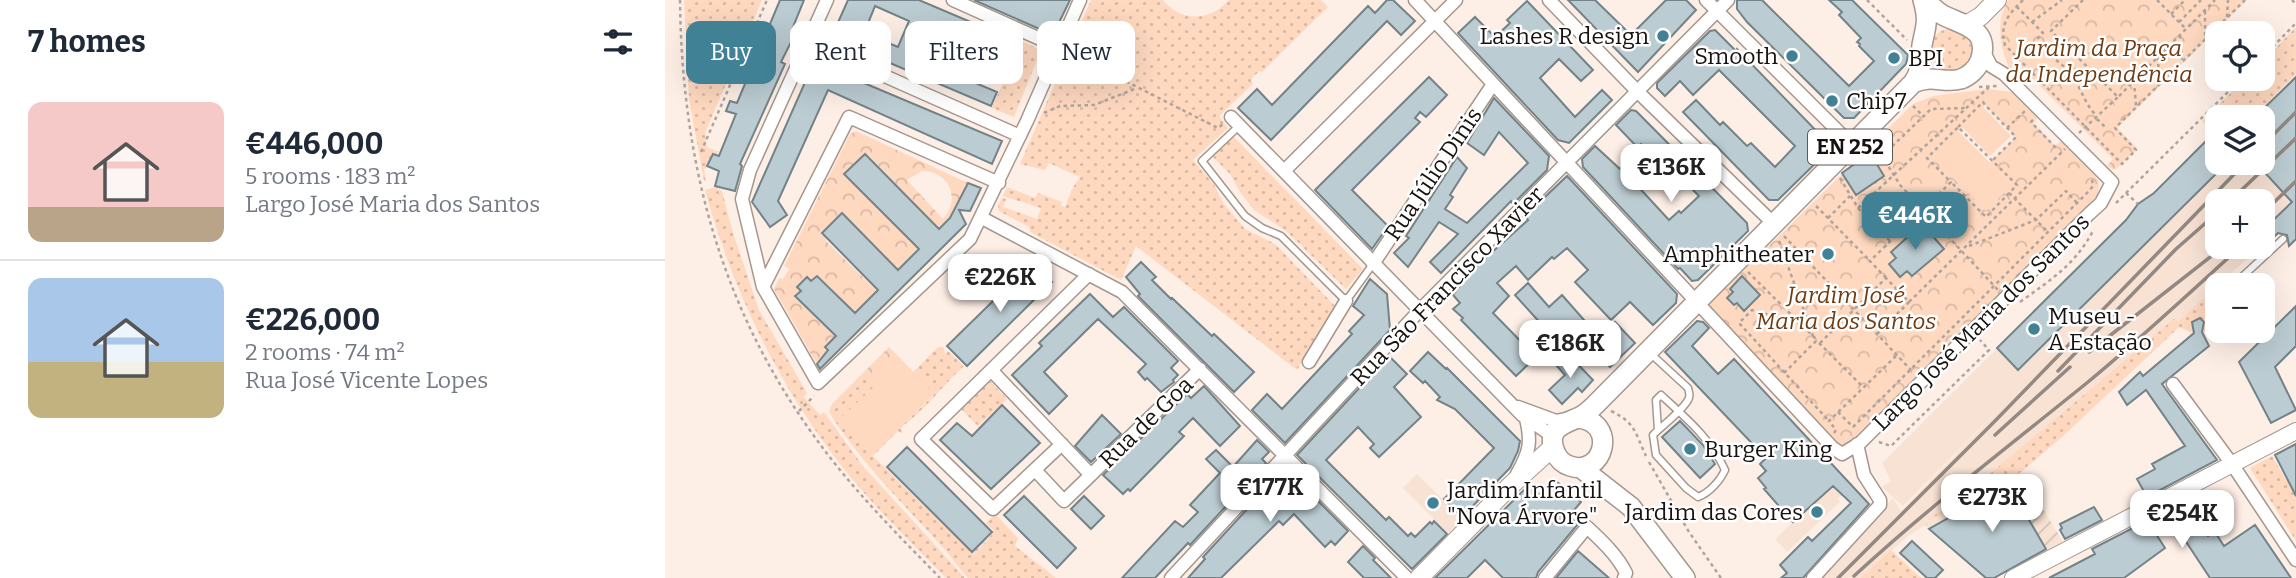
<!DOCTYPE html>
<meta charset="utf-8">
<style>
:root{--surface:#fff;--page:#f2f2f3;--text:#1f2937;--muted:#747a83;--line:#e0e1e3;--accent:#418195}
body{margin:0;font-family:Bitter,serif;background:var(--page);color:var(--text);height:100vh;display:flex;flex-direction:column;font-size:26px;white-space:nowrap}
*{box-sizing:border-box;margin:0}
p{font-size:23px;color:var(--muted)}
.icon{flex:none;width:38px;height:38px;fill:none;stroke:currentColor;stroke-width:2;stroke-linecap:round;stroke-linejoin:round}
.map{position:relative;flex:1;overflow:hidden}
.details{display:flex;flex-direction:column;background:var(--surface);width:665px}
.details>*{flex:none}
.guide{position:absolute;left:21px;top:21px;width:665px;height:63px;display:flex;gap:14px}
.buttons{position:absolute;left:1540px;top:21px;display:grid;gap:14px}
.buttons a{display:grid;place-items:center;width:70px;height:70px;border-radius:14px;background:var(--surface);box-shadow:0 7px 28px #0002;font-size:35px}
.price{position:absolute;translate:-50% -60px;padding:0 16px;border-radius:14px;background:#fff;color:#222;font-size:23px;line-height:46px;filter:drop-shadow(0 2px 4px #0008)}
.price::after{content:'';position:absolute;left:50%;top:42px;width:21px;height:16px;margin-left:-10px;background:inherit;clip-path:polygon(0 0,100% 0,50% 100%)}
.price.selected{background:var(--accent);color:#fff}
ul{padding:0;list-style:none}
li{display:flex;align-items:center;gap:21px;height:175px;padding:0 28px}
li+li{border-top:2px solid var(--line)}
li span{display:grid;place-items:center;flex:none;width:196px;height:140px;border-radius:14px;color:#555}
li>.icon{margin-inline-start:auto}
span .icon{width:84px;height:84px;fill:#fffc;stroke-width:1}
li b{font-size:30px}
h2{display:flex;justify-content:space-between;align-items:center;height:84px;padding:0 28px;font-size:30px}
.pill{padding:0 24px;border-radius:14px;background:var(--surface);box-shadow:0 7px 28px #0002;font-size:24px;line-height:63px}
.pill.selected{background:var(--accent);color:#fff}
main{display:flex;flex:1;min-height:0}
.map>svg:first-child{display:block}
</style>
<main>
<section class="details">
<h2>7 homes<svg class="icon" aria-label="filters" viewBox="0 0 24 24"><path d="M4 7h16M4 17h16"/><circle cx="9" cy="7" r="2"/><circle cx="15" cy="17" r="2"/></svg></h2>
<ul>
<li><span style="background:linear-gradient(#f6c9c9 75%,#b9a48a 0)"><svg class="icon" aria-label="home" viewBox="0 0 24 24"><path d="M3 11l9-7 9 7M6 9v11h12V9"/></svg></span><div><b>€446,000</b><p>5 rooms · 183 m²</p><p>Largo José Maria dos Santos</p></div></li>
<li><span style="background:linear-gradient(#a9c7e8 60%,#c2b280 0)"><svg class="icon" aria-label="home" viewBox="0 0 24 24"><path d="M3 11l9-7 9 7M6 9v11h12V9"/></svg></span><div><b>€226,000</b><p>2 rooms · 74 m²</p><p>Rua José Vicente Lopes</p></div></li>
</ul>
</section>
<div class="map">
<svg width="1631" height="578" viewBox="0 0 1631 578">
<defs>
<pattern id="industrial-furrows" width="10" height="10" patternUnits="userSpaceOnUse" patternTransform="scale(1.75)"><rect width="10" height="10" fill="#f7e2d4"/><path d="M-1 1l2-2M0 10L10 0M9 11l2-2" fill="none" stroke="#d3c1b5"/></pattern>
<pattern id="grass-dots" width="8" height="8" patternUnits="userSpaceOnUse" patternTransform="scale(1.75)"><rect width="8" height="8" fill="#fed8bf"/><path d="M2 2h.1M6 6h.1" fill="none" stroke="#d9b8a3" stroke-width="1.8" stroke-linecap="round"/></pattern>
<pattern id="park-crowns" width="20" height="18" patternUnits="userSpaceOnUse" patternTransform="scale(1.75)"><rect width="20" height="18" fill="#fed8bf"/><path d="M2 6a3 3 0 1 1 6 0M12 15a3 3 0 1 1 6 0" fill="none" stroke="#d9b8a3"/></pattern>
</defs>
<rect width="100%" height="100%" fill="#feefe6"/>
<path fill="#f7e2d4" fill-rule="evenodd" d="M1631,77V239L1624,246L1618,239L1621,236L1615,231L1552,285L1514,327L1398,436L1356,472L1260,525L1242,537L1195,578H1152L1228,498L1236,511L1350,393L1238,506L1217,487L1226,481L1217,463L1461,220L1473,204L1489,193L1552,130V163H1598V117H1590ZM1552,201H1598V247H1552Z
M752,474L798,519L783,533L738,488Z
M1177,477L1186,486L1173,499L1175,502L1122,552L1110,539Z"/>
<path fill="url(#industrial-furrows)" d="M1357,474L1398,542L1329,578H1321L1260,525Z"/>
<path fill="url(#grass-dots)" d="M19,0H97L40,133L42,147L53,152L49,162L39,169L41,181H39L24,99Z
M426,0H498C516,23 546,21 564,0H656L663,7L597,72L594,71L586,80L588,84L554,116L563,128L528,160L548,183L559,204L580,229L610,244L671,307L632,370L471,246L456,280L365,232L364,227L334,211L333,206L337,198L341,199L338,207L372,219L376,208L338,196L342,187L370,198L373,193L397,202L396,205L400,207L407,189L415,177L384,163L380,170L355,164Z
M1631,27V74L1589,117H1552V122L1545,130L1537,121L1580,79H1598V61Z
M1265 50a22 22 0 1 1 44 0a22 22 0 1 1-44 0Z
M356,41L376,50L349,117L327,108Z
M568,136L698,269L681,289L620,230L589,210L575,192L565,174L547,156Z
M51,187L57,191L68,233L94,310L142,393L139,397L155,415L159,412L197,465L300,578H281C247,543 210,508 179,469C114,387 68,292 40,190Z
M1552,286V320C1535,337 1536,337 1514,327L1398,436L1356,472L1274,516L1262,520L1295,499L1509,319L1513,322Z
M273,347L279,348L280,354L283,351L299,366C277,386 261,409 238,426L236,429L238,432L236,433L233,431L208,456L307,553L323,537L305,560L327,534L328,530L321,523L330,514L353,538L350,546L391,578H303C295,570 284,553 273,542C232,497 197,464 164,412L167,404L200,371L212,384L174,420L207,453L269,395L248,372Z
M325,381L342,399L313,426L296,409Z
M1607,456L1631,496V541L1585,468Z
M1226,550L1256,578H1195Z"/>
<path fill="url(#park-crowns)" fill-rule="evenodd" d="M1343,0H1582L1452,128L1473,149L1450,170L1442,166L1448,159L1353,64L1345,70C1335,48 1330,22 1343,0Z
M1322,89L1347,92L1373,117L1368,123L1390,146L1396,141L1429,175L1434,182L1433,195L1186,443L1173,446L1043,303L1075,269L1109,241L1248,104L1268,96ZM1320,105L1351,137L1325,163L1347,185L1268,157Z
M191,131L303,183L285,218L274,228L204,156L198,162L195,159L185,168L183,178L254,249L233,269L182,218L160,240L212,291L189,314L142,277L132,286L136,291L131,297L172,335L160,346L163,350L154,368L109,289L114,278L118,279L124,269L119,266L185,134ZM257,171C285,171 296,200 278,219L242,180Z
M224,347L237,360L212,384L200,371Z"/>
<path fill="#fed8bf" d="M1318,107L1346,136L1325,156L1297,127Z
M1293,131L1347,185L1321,211L1267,157Z
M237,360L269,394L207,454L174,420Z"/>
<path fill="#bbccd2" stroke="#738388" stroke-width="2" fill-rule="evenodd" d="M115,0H139L128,27L133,28L116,62L120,64L75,164L77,166L70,191L50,186L54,171L42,166L48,154L54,156L71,114L61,111L65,101L72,103Z
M183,0H254L355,43L346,64L254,25L242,54L332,92L326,106L166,38ZM210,6L244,21L233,47L199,33Z
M309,0H405L388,35Z
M722,0H728L750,21L736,35L722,21L606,140L573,108L592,89L607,105L703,6L710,13Z
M903,0H930L966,35L1001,0H1021L1031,10L973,72Z
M1072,0H1097L1184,86L1209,61L1194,46L1195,44L1192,42L1196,38L1174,15L1177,12L1164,0H1187L1243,55L1241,64L1189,118H1179L1082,22L1072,9Z
M862,1L928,70L916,81L894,59L875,78L910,117L937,90L947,100L904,143L893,140L793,33L810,17L830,37L845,23L842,20Z
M1050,30L1071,51L1072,49L1162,142V152L1113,200H1104L1018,112L1031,100L1055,125L1058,122L1082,146L1086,143L1110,167L1130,146L1054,70L1028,95L1015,81L1000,96L992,88V83L1045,31Z
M149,62L337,141L327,164L163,90L113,201L122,215L105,227L87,202Z
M764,77L782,95L761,117L755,112L750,118L755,122L687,190L723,226L707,249L650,190Z
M1631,77V239L1624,246L1622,235L1613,233L1598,247V230L1627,202L1591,163H1598V117H1590Z
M829,98L884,156L882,170L848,204L846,201L776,273L765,262L793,234L774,222L743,267L729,253L744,238L741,236L792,157L802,168L785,195L788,197L780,209L802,223L863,163L834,132L819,155L802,143Z
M966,110L971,111L1082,223L1083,231L1033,280L1027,281L1015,268L1013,269L918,167L917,159L930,146L955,169L956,168L1004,220L1014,211L1016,213L1034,196L1013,175L1005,184L988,167L993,161L976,144L973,148L951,125Z
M1552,130V163H1562L1353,370L1332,348L1461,220L1473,204L1489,193Z
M1205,153L1219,176L1191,195L1177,173Z
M200,154L274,229L285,218L303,183L316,188L305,211L294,210L301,224L155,369L152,364L163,350L160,347L171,336L130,296L136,291L132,287L142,277L146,281L152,276L190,313L213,290L157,233L177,213L233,270L254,249L179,174Z
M902,176L1012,294L1011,303L988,325L965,302L946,320L910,282L923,270L902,248L889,259L887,257L863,280L851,266L832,283L844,296L828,313L871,357L851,376L796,320L798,318L788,309L795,303L788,295L806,271L863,220L860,216Z
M1257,224L1279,249L1247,276L1242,271L1235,277L1224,264L1231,258L1226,252Z
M368,262L387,282L302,366L282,346Z
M476,262L491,277L487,280L506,299L507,298L547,336L549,334L589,372L569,392L473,296L475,294L461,277Z
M1077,276L1095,295L1079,311L1072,303L1069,305L1062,298L1068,292L1065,289Z
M705,279L722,294L725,330L620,443L587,410L602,394L617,409L687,334L684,331L699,315L688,306Z
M863,283L884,307L897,295L934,337L950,322L970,343L945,367L902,322L887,336L850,295Z
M425,294L448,317L459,307L513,361L506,368L513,375L508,380L509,382L496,392L482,378L480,380L473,372L481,364L433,319L379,372L402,396L384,414L347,375L377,346L374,343Z
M1631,306V346L1610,367L1631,410L1606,423L1574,362Z
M1535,318L1539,322L1537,332L1544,346L1497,384L1552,460L1482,497L1472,479L1490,469L1487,464L1520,446L1481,390L1462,405L1454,392L1475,372L1478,376L1529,333L1527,322Z
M1032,321L1038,322L1044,328L1027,346L1053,374L1069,359L1204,504L1138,578H1116L1122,573L1115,565L1143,537L1147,541L1186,503L1168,486L1128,522L1099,489L1101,488L1093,478L1101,471L1095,464L1101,458L1000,352Z
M763,352L781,369L782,368L855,441L853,451L845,468L797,517L779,499L829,448L790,409L772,400L775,397L760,381L758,383L745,371Z
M903,354L928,380L917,392L913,388L897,404L884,390L900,375L891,365Z
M724,356L742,374L729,387L756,417L714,457L705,448L709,444L693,427L661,460L721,520L724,517L743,536L746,533L750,537L765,522L767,524L769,521L782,534L747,569L632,455Z
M539,386L575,426L555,446L528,418L514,432L519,436L465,491L463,489L458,494L438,475L522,394L526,398Z
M337,405L375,443L326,489L275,440L292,423L307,436Z
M437,415L456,434L426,462L410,446Z
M1015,421L1038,445L1050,464L1035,478L997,437Z
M592,440L604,452L597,459L601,463L525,545L523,543L490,578H457L510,521L518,527L533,512L525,505L555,473L541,459L551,450L568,467Z
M1631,444V496L1610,455Z
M242,447L327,532L307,552L222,467Z
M620,468L683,531L670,545L666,541L660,547L629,514L618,525L614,521L556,578H523L540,559L538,557Z
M891,481L916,502L904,516L913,524L873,572L871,578H838L820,560L802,578H770L864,485L873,495L884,483L887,486Z
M1343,484L1381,549L1329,578H1321L1264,529Z
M1536,493L1542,505L1528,512L1543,536L1550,532L1559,546L1590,525L1626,578H1545L1508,522L1489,531L1500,548L1459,578H1384L1430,554L1427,549Z
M359,496L411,548L392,568L339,515Z
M419,496L439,516L426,529L406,509Z
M1429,507L1437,520L1400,539L1395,530L1397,528L1395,524Z
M1247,541L1278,570L1270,578H1262L1235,553Z
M698,546L710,558L708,560L726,578H699L683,562Z
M913,551L944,578H891Z"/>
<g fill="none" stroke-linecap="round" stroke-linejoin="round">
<defs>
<path id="service" d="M574,126L537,161L580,216L597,228L616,236L681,301L708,264
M1573,285L1578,276L1618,239
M986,354L1023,388C1024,393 1026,396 1023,400C1017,411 997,426 988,435L991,455L1021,488L1033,497C1044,493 1055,481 1060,470C1047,440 1020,417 996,395L991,400L993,430"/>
<path id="minor" d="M162,0L85,170L77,199L98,287L153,383L305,239L362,121L415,0
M288,0L393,47
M750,0L1168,448L1177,454L1195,443L1424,214L1436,203L1447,182L1339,74L1326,66L1317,48
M884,0L973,92L1109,224
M1041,0L1187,145
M143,42L355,136
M566,117L857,415L889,437
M619,171L791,0
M317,218L457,292L742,578
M708,264L828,84
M98,287L184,117L334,183
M644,362L681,301
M326,370L426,475
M1508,384L1567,464L1631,560
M853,407L891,421L902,419
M397,444L328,509L256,439L424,274
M370,470L399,501L535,369
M852,474C864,453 867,443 861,419
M506,578L755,310L1063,0
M880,578L922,527C937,541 952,555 961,573L959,578
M1148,578L1215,505V500L1199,475L1192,444"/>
<path id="tertiary" d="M1348,578L1631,431"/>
<path id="secondary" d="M1303,24L1316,16L1332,0
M754,578L845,486L888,447"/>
<path id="primary" d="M1248,83C1267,74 1279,84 1296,79C1304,76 1312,69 1315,61C1327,27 1295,25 1276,14C1270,10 1264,4 1259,0
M912,418C954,421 939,478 905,466C898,464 893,459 890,452C879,425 905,423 918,415C923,412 927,408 931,404L1248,83C1258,69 1255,60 1257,45C1261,25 1264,21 1258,0
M916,468L966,507L1020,578"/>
</defs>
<use href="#service" stroke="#a4978e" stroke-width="9"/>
<use href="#minor" stroke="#a4978e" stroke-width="15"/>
<use href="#tertiary" stroke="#a4978e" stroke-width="18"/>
<use href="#secondary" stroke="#a4978e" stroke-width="20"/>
<use href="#primary" stroke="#a4978e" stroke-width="22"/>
<path stroke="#afa49d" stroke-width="2.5" stroke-dasharray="3.5 3.5" stroke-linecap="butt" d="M15,0C17,174 61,327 171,465C203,505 239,541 275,578
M1202,0L1242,40
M1358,0C1344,14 1334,24 1340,45L1457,164L1471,150L1450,128L1580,0
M1418,0L1386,31L1453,97L1550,0
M1492,0L1521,29
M1627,0L1631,4
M1540,11V39
M1506,14L1520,0
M1562,17L1563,0
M1367,22L1397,0
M1514,22L1536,0
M1515,35L1517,62
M1368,44C1382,55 1398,62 1408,77C1417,90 1420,105 1432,116
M405,53L553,128L558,124
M1493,57L1494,85
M1598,57L1631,23
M1348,64L1378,33L1352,7
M1469,81L1471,106
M1314,87L1332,86
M1248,106L1258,116
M379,113L395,106L429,105L472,88
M1432,119L1440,127
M1368,120L1366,122L1391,148L1393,146
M1293,127L1318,102L1320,105L1351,137L1328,160
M1342,128L1360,111
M1414,133L1453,97
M1209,143L1235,185L1333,290
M36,152L102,0
M1217,156L1266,109L1302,108
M1175,178L1193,208L1324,87
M1344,193L1383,232
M1461,193L1473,204
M1451,203L1576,79
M1151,206L1205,261
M1193,208L1225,241
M1163,218L1185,196
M1119,236L1246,370
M1114,241L1148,336
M1304,246L1371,220L1401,191L1412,203
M1083,272L1152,340L1119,373
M1221,278L1205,261L1286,182L1262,158L1293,127L1352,185L1321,217L1286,182
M1355,302C1387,279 1411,264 1429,229
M1136,324L1087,310L1074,323L1164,421
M1212,334L1244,302
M1154,343L1198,387
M1155,343L1221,278L1244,302L1400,149
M134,411L149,396
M946,411C971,423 970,433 981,456
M1173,412L1188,427
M1188,427L1424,191L1428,186L1427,179
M1169,433L1171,430L1164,421L1231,356
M1214,442L1226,446L1324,350L1315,340
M984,462L1024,532L1056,578"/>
<use href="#service" stroke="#fff" stroke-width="6"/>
<use href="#minor" stroke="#fff" stroke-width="12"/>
<use href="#tertiary" stroke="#fff" stroke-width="16"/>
<use href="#secondary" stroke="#fff" stroke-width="18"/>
<use href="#primary" stroke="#fff" stroke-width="19"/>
<path stroke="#938982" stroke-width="3.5" d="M1598,145L1631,112
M1565,201L1631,138
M1598,213L1631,181
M1424,352L1558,247
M1393,371L1511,249L1552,213
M1330,435L1405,367
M1189,576C1264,507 1344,446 1423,382C1475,339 1525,293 1575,247
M1173,578L1329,422L1580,163"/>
</g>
<g fill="#418195" stroke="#fff" stroke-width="2.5">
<circle cx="998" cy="36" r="7"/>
<circle cx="1127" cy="56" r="7"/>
<circle cx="1229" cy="58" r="7"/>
<circle cx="1167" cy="101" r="7"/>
<circle cx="1163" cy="254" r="7"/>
<circle cx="1369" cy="329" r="7"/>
<circle cx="1025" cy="449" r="7"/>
<circle cx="768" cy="503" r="7"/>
<circle cx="1152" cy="512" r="7"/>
</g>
<g text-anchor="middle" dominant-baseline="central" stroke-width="5" stroke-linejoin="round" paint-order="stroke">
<rect fill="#fff" stroke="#5d5957" stroke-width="2" x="1143" y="129.5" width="84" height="35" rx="5"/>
<g font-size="21" font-weight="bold" fill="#17120f">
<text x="1185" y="147">EN 252</text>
</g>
<g font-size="23" fill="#17120f" stroke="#fff" text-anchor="start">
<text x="984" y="36" text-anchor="end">Lashes R design</text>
<text x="1113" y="56" text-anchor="end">Smooth</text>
<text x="1243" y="58">BPI</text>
<text x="1181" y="101">Chip7</text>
<text x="1149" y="254" text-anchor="end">Amphitheater</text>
<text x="1383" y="316">Museu -<tspan x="1383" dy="26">A Estação</tspan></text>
<text x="1039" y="449">Burger King</text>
<text x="782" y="490">Jardim Infantil<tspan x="782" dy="26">"Nova Árvore"</tspan></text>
<text x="1138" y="512" text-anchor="end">Jardim das Cores</text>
</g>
<g font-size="23" font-style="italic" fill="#6e3b13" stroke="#fff">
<text x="1434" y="48">Jardim da Praça<tspan x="1434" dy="26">da Independência</tspan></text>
<text x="1181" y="295">Jardim José<tspan x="1181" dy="26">Maria dos Santos</tspan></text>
</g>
<g font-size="23" fill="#17120f" stroke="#fff">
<text transform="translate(768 174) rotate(-56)">Rua Júlio Dinis</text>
<text transform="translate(782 286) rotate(-46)">Rua São Francisco Xavier</text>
<text transform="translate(1316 322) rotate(-45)">Largo José Maria dos Santos</text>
<text transform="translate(481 422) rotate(-44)">Rua de Goa</text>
</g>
</g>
</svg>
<div class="buttons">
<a><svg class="icon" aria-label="locate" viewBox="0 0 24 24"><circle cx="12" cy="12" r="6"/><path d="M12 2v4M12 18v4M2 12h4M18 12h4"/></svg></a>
<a><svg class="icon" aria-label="layers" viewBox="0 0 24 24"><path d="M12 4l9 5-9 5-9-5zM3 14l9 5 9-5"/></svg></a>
<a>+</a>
<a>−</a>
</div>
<b class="price" style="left:1006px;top:204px">€136K</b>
<b class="price selected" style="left:1250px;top:252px">€446K</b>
<b class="price" style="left:335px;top:314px">€226K</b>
<b class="price" style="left:905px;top:380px">€186K</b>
<b class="price" style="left:605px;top:524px">€177K</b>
<b class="price" style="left:1327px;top:534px">€273K</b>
<b class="price" style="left:1517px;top:550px">€254K</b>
<div class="guide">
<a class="pill selected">Buy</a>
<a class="pill">Rent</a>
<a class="pill">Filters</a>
<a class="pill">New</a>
</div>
</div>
</main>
